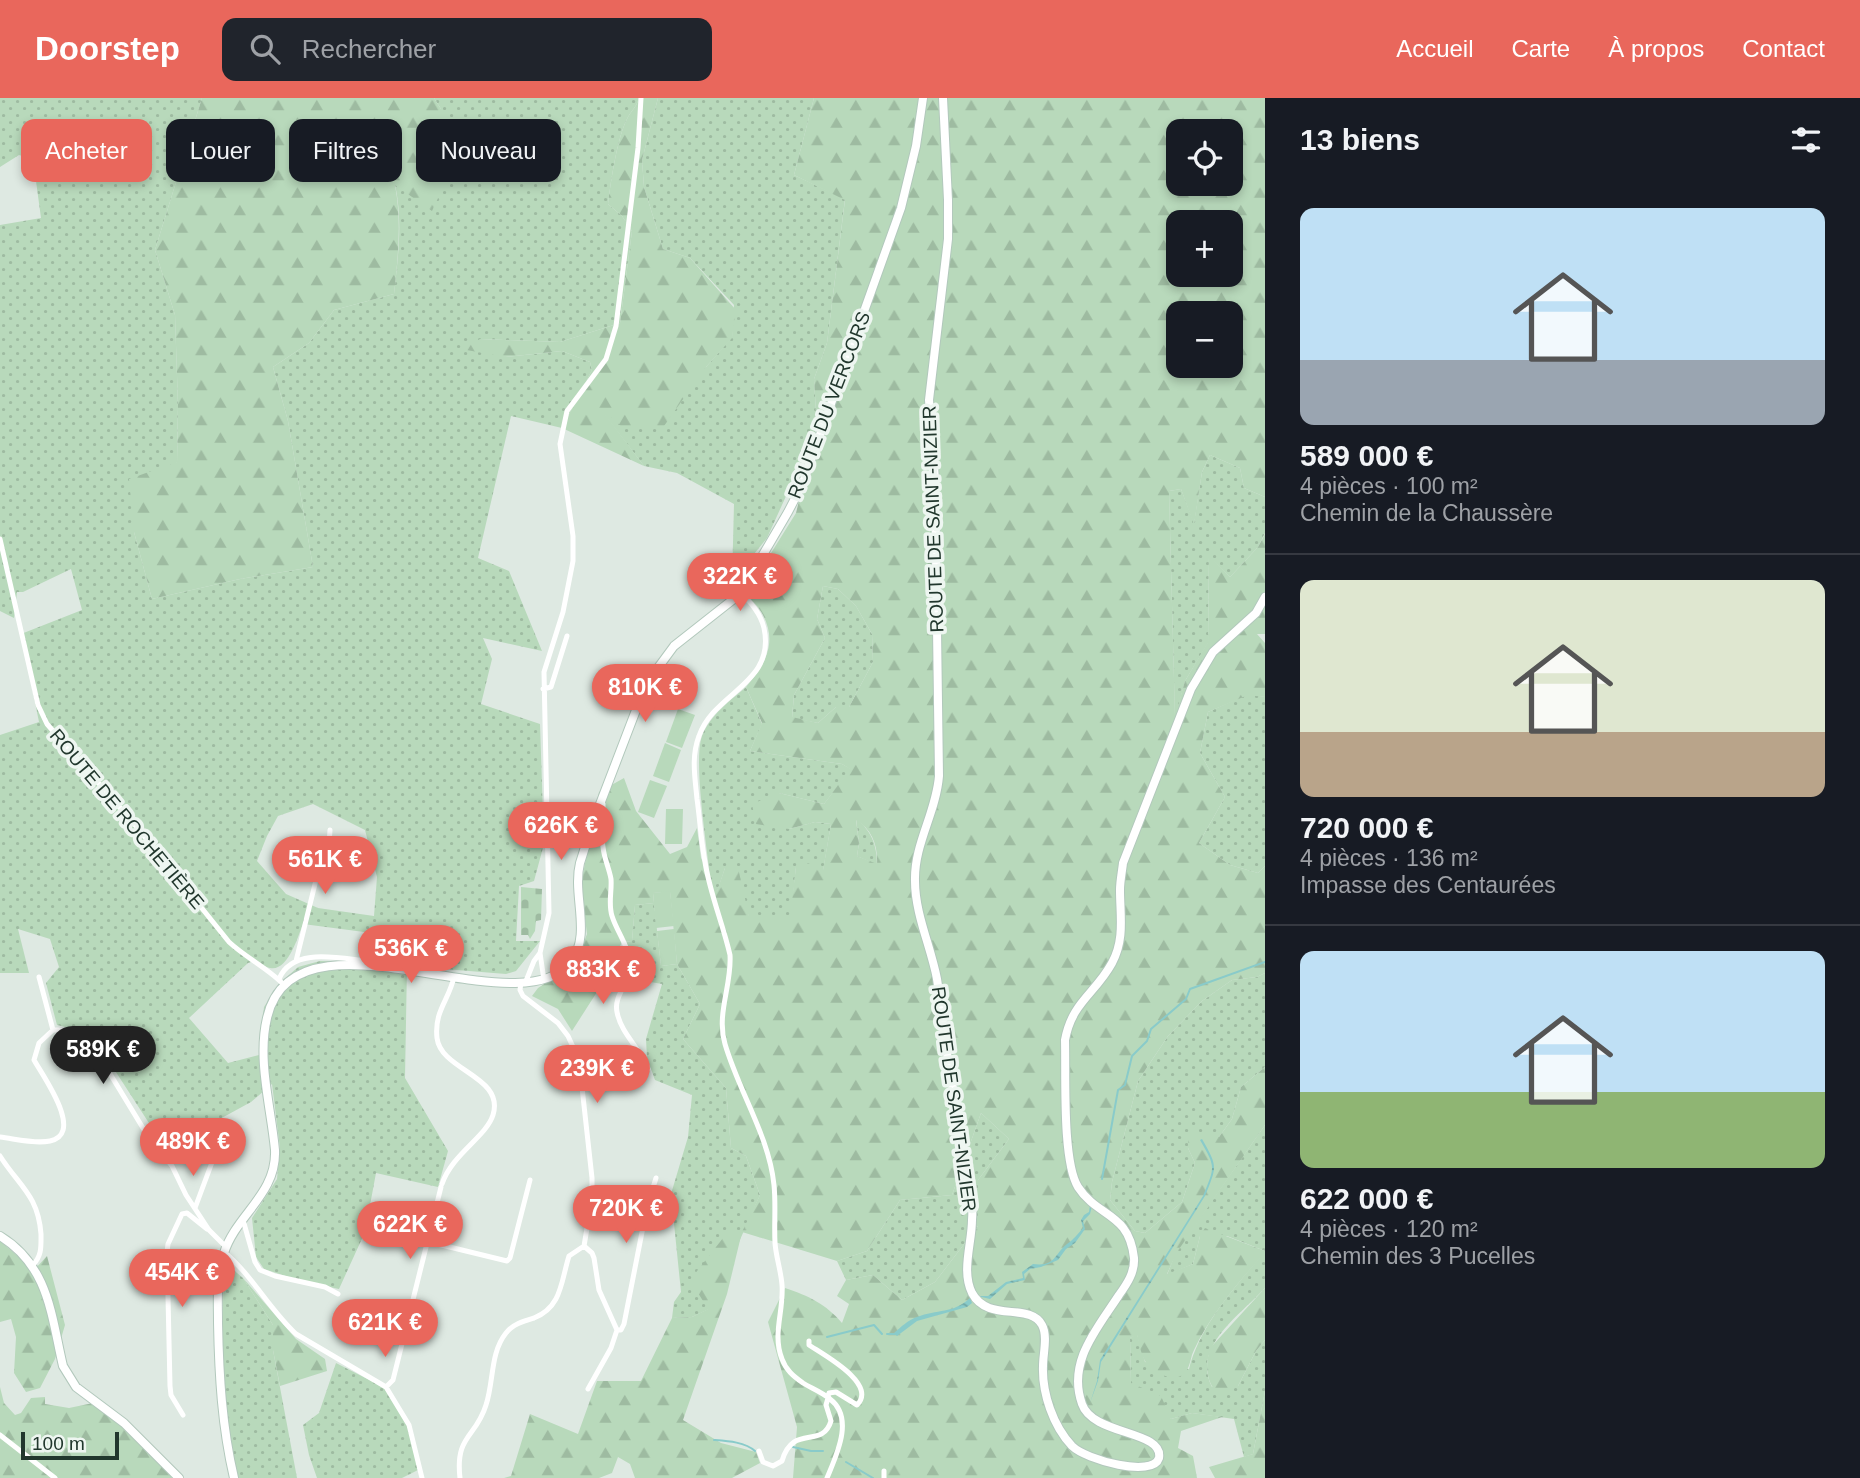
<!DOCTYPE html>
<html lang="fr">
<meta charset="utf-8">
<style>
:root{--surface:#171b24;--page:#20242c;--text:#f1f3f6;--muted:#9ea1a6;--line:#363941;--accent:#e9675c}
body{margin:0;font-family:Helvetica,sans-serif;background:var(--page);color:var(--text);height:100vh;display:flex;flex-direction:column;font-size:26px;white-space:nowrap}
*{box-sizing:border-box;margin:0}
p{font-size:23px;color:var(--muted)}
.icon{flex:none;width:38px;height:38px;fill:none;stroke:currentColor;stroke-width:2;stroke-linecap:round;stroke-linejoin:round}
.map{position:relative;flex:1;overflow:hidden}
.side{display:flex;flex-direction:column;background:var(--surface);width:595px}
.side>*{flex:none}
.hud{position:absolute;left:21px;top:21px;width:665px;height:63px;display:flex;gap:14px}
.fabs{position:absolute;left:1166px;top:21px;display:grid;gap:14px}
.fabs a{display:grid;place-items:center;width:77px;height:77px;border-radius:14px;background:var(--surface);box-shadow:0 4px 10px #0003;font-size:35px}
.scale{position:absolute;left:21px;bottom:18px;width:98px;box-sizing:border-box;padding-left:7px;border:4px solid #21372d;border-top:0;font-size:19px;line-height:24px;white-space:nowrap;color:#21372d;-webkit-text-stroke:5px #eef6f1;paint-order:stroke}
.price{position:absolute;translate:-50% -60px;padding:0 16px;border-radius:24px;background:var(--accent);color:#fff;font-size:23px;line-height:46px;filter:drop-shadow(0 2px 4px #0008)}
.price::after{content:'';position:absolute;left:50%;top:42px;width:21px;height:16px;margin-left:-10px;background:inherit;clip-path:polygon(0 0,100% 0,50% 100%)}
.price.current{background:#222;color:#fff}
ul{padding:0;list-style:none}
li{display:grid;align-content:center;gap:14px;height:371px;padding:0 35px}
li+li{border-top:2px solid var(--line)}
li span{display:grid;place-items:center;height:217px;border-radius:14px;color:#555}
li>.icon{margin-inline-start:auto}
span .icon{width:126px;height:126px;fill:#fffc;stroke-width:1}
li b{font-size:30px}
h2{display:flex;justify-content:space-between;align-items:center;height:84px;padding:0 35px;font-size:30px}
.tag{padding:0 24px;border-radius:14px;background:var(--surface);box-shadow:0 4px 10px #0003;font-size:24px;line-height:63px}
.tag.current{background:var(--accent);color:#fff}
header{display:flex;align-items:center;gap:42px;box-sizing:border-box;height:98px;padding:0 35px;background:var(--accent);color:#fff}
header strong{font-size:33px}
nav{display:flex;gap:38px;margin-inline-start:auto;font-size:24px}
.search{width:490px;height:63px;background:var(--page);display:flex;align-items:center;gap:18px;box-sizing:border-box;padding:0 24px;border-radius:14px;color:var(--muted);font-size:26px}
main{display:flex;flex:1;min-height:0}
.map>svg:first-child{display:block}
</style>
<header>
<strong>Doorstep</strong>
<div class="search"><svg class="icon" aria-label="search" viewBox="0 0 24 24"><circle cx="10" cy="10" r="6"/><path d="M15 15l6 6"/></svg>Rechercher</div>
<nav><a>Accueil</a><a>Carte</a><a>À propos</a><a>Contact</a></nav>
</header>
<main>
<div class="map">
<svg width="1265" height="1380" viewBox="0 0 1265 1380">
<defs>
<pattern id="grass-dots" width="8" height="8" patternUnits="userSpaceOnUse" patternTransform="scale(1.75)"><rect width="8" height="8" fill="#b8d9bb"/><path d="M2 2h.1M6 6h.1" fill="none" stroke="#9ebba1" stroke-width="1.8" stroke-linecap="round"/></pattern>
<pattern id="forest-firs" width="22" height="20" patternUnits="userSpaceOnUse" patternTransform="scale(1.75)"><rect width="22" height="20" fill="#b8d9bb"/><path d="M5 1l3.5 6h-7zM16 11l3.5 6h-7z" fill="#9ebba1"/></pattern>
<pattern id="cemetery-stones" width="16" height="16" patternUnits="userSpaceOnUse" patternTransform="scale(1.75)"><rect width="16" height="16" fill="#b8d9bb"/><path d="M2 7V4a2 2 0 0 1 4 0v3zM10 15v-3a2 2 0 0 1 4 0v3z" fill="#9ebba1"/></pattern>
<pattern id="water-ripples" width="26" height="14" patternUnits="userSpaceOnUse" patternTransform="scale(1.75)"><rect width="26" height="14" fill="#89cbca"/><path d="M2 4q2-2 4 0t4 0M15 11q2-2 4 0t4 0" fill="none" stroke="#70a6a4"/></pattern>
</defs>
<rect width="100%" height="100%" fill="#dee9e2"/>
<path fill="url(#grass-dots)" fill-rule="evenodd" d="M0,0H202L155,152L175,217L178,308L177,364L134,434L152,501L240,481L313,469L288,323L273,269L309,245L334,212L394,196C398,158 403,125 395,86L441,11L434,0H639C637,8 632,12 628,19C617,39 611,83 608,106L622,118L632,133L620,225L560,244L480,241L505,259L562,253L590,264L592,272L562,330L511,318L478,460L509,473L542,553L483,540L492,561L481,606L540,626L544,746L534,783L519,788L516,843H540L516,873L506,876L407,868L405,980L448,1053L438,1089L376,1075L365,1134L339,1191L301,1183L264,1171L256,1159L252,1120L277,1081L280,1050L272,986L251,1004L207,1028L158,1039L101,951L82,933L57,927L46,885L59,869L50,841L18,831L29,875H0V637L39,624L21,536L82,512L71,471L23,494H17L14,520L0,513V127L41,120L33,61L19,57L0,69ZM313,706L365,732L377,779L374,818L318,810L286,796L257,763L267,738L278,718ZM303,826L410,840L401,865L320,863L298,869L279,886L264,909L259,957L228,965L189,920L248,865L254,863C259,865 265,869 270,870C288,874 298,838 303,826Z
M658,0H814L794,77L845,101L827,245L814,281L817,330L767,440L732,483L734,406L677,375L644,368L597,307L706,269L732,239L734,207L690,160L663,151L644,89L642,62Z
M1210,357L1240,370L1244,390L1265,399V435L1258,449L1230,479L1209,458L1208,545L1185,583L1175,621L1169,393L1181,391L1194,425L1202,374Z
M823,488L838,491L856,508L872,536L873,564L849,609H836L818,625L792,620L794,597L825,540L817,521Z
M746,589L762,626L750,653L842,666L851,671L824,706L779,695L789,731L815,724L831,726L823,773L796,769L791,818H749L725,770L717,794L710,780C707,748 693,664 702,638C710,617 730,603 746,589Z
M1248,596L1265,599V768L1258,775L1230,767L1199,745L1225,699L1200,655L1208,614Z
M856,720C871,733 877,746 877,767L857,758L859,745Z
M654,805L661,868L677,866L700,906L683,941L726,990L731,1050L746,1058L760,1097L709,1211L692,1219L672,1220L674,1204L681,1194L671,1096L688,1039L692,997L655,982L647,960L646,941L662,886L633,881L622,844L632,843L635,807Z
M1265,875V969L1241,989L1232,1021L1219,1039L1188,1050L1195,1065L1182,1104L1145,1135L1135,1133L1110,1102L1112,1084L1138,983L1168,938L1202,903L1232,882L1257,879Z
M981,1015L1009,1041L978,1082V1128L935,1184L902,1202L873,1177L846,1182L837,1163L867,1153L900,1102L952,1097Z
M1265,1027V1153L1227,1138H1200L1193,1166L1167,1177L1176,1154Z
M1261,1158L1265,1159V1190C1242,1216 1191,1248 1212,1289L1238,1288L1256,1253L1265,1242V1293L1253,1356L1244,1359L1234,1321L1192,1315L1171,1321L1143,1291L1131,1286L1130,1240L1137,1236L1145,1264L1189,1271C1200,1228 1233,1191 1261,1158Z
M224,1164L243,1180L273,1227V1252L297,1380H237C216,1311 223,1235 224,1164Z
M336,1265L389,1292L408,1325L418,1372L402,1380H317L309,1357L303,1327L319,1315Z"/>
<path fill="url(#forest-firs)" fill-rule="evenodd" d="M202,0H434L441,11L445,85L432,113L395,87C402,124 398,159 394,196L334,212L309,245L273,269L288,323L313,469L240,481L152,501L134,434L129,381L177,364L178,308L175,217L155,152Z
M639,0H658L642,62L644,89L663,151L690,160L736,212L732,240L706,269L664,328L622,329L601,311L644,368L562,330L592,272L590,264L562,253L505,259L461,251L480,241L560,244L620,225L632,133L622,118L608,106C611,83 617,39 628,19C632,12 637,8 639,0Z
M814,0H1265V399L1244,390L1240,370L1210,357L1202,374L1194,427L1181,391L1169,393L1175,618L1185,583L1208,544L1209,457L1230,479L1258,449L1265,436V536H1257L1265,545V599L1248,597L1208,614L1200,655L1225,699L1199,745L1230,767L1258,775L1265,768V875L1257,879L1232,882L1202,903L1168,938L1138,983L1112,1084L1110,1102L1135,1133L1145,1135L1182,1104L1195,1065L1188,1050V1035L1219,1039L1232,1021L1241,989L1265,969V1027L1177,1154L1167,1176L1193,1166L1200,1138L1205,1130L1265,1153V1159H1261C1236,1187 1210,1218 1194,1252C1189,1262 1191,1275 1178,1279C1167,1282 1150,1272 1145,1263C1141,1256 1139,1245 1137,1237L1130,1240L1131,1285L1161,1298L1171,1321L1192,1315L1222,1319L1181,1333L1178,1350L1193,1358L1197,1380H793L797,1329L768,1224L785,1190C809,1198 826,1206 842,1225L849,1206L837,1198L846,1182L873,1177L902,1202L935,1184L978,1128V1082L1009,1041L981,1015L952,1097L900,1102L867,1153L837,1163L742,1134L727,1196L683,1322L721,1345L756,1354L760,1365L732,1380H635L630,1366L618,1359L612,1375L599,1380H504L511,1378L530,1316L578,1336L597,1283H641L672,1220L692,1219L708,1211L690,1182L727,1135L742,1134L760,1097L746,1058L731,1050L726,990L683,941L700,906L677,866L670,794L653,795L654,805L635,807L632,843L622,844L604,883L572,933L558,911L532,898L538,890L576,865L587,836L582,796V781L599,694L624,680L636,713L670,756L687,749L697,730L701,760L717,793L725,770H738L749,818H790L796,769L814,764L823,772L831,726L815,724L789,731L756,726L752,706L779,695L824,706L850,671L842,666L750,653L762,625L746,589C764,568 778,546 763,517C759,509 751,502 746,495L796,415L817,330L814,281L827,245L845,102L794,77ZM1178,33H1230V86H1178ZM1178,124H1230V177H1178ZM1178,215H1230V268H1178ZM823,488L838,491L856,508L872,536L873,564L849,609H836L818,625L792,619L794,597L825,540L817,521ZM856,722C872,731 878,748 877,766L857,758L859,745Z
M0,1143L34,1172L47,1158L65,1227L55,1261L40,1290L26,1294L14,1275L16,1239L11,1221L0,1224Z
M243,1180L296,1241L325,1261L327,1273L280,1288L273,1252V1227Z
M1265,1190V1242L1256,1253L1238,1288L1225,1296L1217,1295C1205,1282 1205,1264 1211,1249Z
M0,1289L4,1305L15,1317L21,1315L31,1300L45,1299V1306L69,1310L93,1305L154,1355L172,1380H0Z
M1265,1293V1380H1215L1209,1369L1253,1356Z"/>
<path fill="url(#cemetery-stones)" d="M521,789L542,791L541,822L536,823L535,833L530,841L528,837H521Z"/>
<path fill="#b8d9bb" d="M678,611L695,617L682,650L666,644Z
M665,645L681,652L669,684L653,678Z
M650,682L667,688L654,720L638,714Z
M666,711H683L682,746H665Z
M670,793L674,828L656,830L653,795Z
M674,831L677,866L661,868L657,833Z"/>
<path fill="url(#water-ripples)" d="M1202,1041C1218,1069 1217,1068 1205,1098L1101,1264L1098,1283L1090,1305L1097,1283L1100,1262L1203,1098C1215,1068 1216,1070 1200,1042Z
M1090,1107L1092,1108L1090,1116L1083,1123L1085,1131L1075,1145L1066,1151L1058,1162L1041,1169L1030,1171L1024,1176L1025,1182L1007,1186L990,1201L977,1198H988L1006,1184L1023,1180L1022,1174L1033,1166C1056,1169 1054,1156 1067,1146C1074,1141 1077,1137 1083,1130L1081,1122L1084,1117L1089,1114Z
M970,1200L972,1205L967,1209L917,1223L897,1238L894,1235C901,1229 908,1222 917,1219C937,1211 953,1216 970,1200Z"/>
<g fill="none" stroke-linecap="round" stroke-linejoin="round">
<path stroke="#89cbca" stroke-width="2" d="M1102,1081L1118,992L1125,987L1132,958L1147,943L1151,931L1186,901L1190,891L1265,864
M887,1236H896
M827,1239L874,1227L882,1236
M714,1342C728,1343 745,1344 755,1353
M793,1349L811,1353H823
M846,1364L873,1380"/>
<defs>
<path id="secondary" d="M943,0L948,102V141L929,302L935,382L939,678C936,715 914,746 915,783C915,816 931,849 937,881C941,906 943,931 947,955C954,999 963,1044 970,1088C972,1099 973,1110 972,1122C972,1145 961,1173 972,1195C988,1225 1030,1204 1042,1227C1048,1238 1043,1256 1043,1268C1042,1295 1053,1328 1072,1348C1086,1362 1153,1380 1159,1360C1164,1332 1093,1338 1082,1306C1067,1264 1097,1231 1119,1197C1127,1186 1135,1174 1134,1160C1129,1114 1098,1120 1078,1089C1062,1063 1066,976 1065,942C1072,904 1095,896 1112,865C1125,841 1120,818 1120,792C1120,783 1122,774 1123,765L1191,591L1213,554L1256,515L1265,499
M0,1138C49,1168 51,1217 63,1268L76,1289L124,1325L179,1380
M234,1380C222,1329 219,1277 218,1225C218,1201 216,1178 224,1155C236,1117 277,1096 275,1052C271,1009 257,962 267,920C295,799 518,933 571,864C592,836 572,797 580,765L592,727L646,586L674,548L740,496L788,414L802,387L901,110L916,48L923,0"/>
</defs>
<use href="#secondary" stroke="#b2c8bc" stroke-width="10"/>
<path stroke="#fff" stroke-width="5" d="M0,441L38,607L47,626L135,727L229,844C246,860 271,872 285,888
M740,496C751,503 761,517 764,530C776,586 714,594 699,638C691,659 695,679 697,701C700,722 701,743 705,764C710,796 723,826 730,857C732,887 716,916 725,946C739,994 769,1038 774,1087C776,1106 774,1126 775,1145C776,1159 781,1173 782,1187C784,1213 772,1236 782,1261C786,1272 793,1278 803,1285C811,1290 822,1294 830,1301C855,1320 836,1358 827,1380
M543,591L551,589L567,538
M603,706C603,720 601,735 603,749C604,760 609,770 611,781C612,794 608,805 612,818C617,834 628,847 630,863C633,883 613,896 617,914C621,936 641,951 648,971
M296,863L317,778L329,747L330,732
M39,879L53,932
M279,881C292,849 338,860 366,863L369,867
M544,882L540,855L549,815L544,574L563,514L573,463V438L560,346L567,313L606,261L616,228L638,50L641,0
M526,883L534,863L540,855
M521,884L520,892L523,898L558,925L568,938L579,962L592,1080V1101L584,1148
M0,1039C16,1041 35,1046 50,1043C85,1036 43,978 34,962L39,945L53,932H59L77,938L98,956L149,1040L172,1068L186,1097L209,1132L226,1149
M0,1058C19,1088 38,1097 41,1136C41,1149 42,1157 33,1167
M442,1086C452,1056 486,1039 493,1017C505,978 441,973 437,940C434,913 449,902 454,879
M195,1110L214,1059
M243,1122L255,1164L260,1172L275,1178L325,1189L338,1196
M429,1144L507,1163L510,1160L530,1082
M584,1148L592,1155L594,1160L599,1192L617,1232L611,1250L588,1291
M224,1154C252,1177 269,1211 296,1236L386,1289L409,1327L422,1380
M617,1232H621L624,1226L644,1124V1101L651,1096L656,1080
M809,1243V1247C824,1257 878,1286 857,1307L836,1294L829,1295L828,1300
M386,1289L393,1282L441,1089
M183,1317L171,1297L170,1288L167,1154L168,1146L182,1116L187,1115L207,1131
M0,1337L55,1380
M759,1353L763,1364L773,1368L782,1363C793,1325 822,1352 831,1323L826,1307L828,1300
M460,1380C455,1337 476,1340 486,1307C494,1283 490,1255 506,1235C513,1226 524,1223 534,1220C562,1209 561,1183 569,1158L584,1148
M884,1380V1373"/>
<use href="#secondary" stroke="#fff" stroke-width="8"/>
</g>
<g text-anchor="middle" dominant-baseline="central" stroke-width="7" stroke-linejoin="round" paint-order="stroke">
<g font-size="19" fill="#21372d" stroke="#eef6f1">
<text transform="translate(829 307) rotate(-69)">ROUTE DU VERCORS</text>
<text transform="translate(933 421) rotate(-92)">ROUTE DE SAINT-NIZIER</text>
<text transform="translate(127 721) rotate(50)">ROUTE DE ROCHETIÈRE</text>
<text transform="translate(954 1001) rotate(82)">ROUTE DE SAINT-NIZIER</text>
</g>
</g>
</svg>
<div class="fabs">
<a><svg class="icon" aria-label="locate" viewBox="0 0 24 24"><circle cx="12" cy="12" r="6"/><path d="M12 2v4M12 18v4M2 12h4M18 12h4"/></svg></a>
<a>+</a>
<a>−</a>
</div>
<div class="scale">100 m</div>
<b class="price" style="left:740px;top:515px">322K €</b>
<b class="price" style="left:645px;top:626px">810K €</b>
<b class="price" style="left:561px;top:764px">626K €</b>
<b class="price" style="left:325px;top:798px">561K €</b>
<b class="price" style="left:411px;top:887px">536K €</b>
<b class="price" style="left:603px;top:908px">883K €</b>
<b class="price current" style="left:103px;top:988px">589K €</b>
<b class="price" style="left:597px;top:1007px">239K €</b>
<b class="price" style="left:193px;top:1080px">489K €</b>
<b class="price" style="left:626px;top:1147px">720K €</b>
<b class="price" style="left:410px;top:1163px">622K €</b>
<b class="price" style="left:182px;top:1211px">454K €</b>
<b class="price" style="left:385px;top:1261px">621K €</b>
<div class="hud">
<a class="tag current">Acheter</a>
<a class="tag">Louer</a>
<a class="tag">Filtres</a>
<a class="tag">Nouveau</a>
</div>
</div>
<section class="side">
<h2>13 biens<svg class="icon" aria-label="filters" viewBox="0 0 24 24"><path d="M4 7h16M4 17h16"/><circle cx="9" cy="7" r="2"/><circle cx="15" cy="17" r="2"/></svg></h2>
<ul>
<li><span style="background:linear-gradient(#bfe0f5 70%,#9aa5b1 0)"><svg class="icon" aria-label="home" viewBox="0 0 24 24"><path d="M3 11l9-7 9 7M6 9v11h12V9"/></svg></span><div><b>589 000 €</b><p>4 pièces · 100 m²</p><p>Chemin de la Chaussère</p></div></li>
<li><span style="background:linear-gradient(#dfe7d0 70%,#b9a48a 0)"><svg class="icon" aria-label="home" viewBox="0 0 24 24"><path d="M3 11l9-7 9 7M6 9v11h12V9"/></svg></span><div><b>720 000 €</b><p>4 pièces · 136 m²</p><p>Impasse des Centaurées</p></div></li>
<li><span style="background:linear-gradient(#bfe0f5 65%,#8fb573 0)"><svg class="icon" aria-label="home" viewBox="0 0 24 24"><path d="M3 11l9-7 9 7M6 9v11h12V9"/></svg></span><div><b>622 000 €</b><p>4 pièces · 120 m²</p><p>Chemin des 3 Pucelles</p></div></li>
</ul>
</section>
</main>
